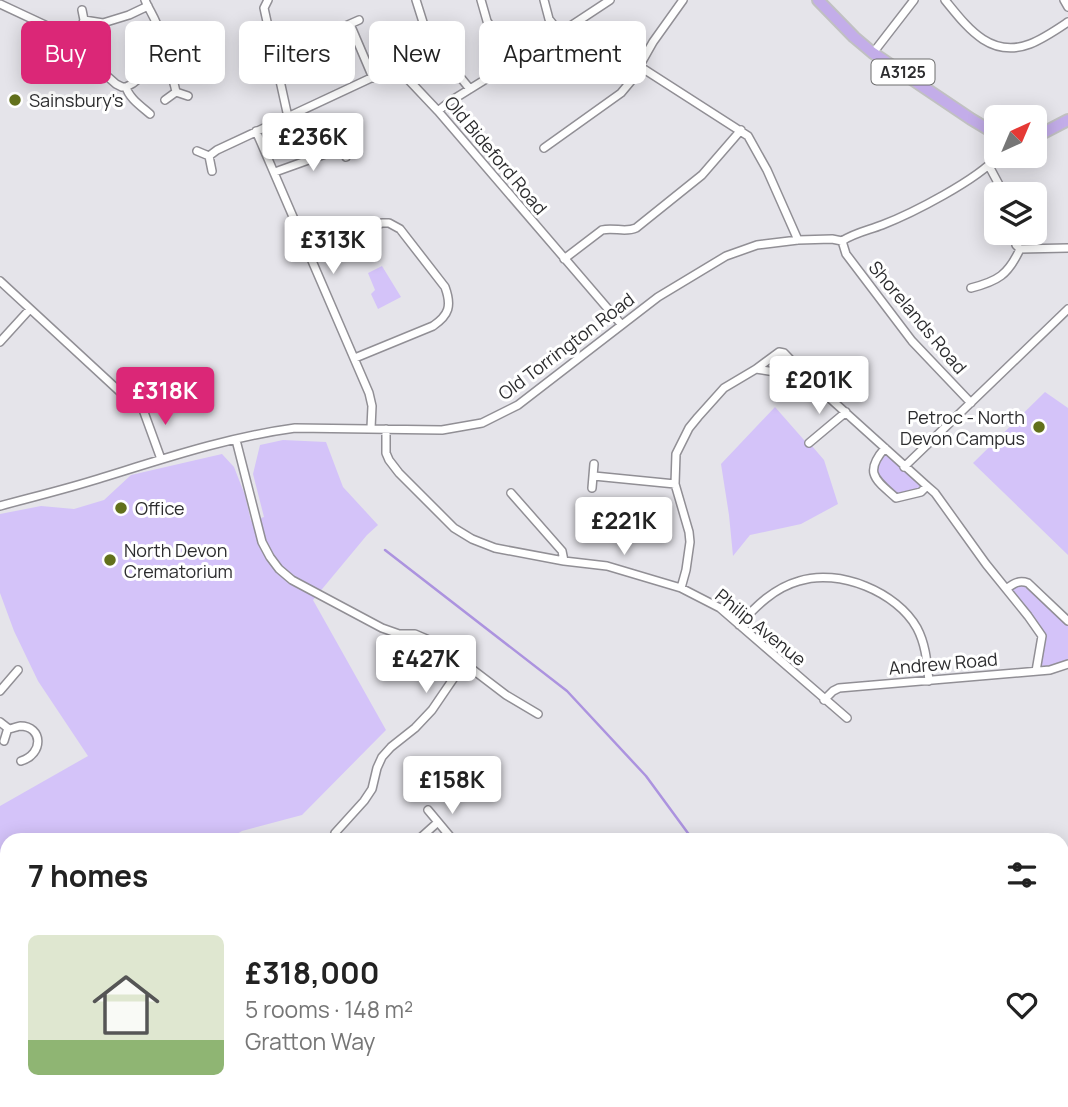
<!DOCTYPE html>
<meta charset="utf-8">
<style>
:root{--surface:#fff;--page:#f6f6f6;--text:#222;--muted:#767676;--accent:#db2777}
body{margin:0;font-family:Manrope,sans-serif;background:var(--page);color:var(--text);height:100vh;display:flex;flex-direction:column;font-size:26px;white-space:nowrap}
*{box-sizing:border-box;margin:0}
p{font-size:23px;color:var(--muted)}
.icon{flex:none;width:38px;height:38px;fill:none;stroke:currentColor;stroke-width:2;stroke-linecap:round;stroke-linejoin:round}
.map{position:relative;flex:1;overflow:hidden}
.details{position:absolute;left:0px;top:833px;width:1069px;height:275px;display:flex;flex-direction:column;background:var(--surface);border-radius:21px 21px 0 0;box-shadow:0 4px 18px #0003}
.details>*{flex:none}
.guide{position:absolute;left:21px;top:21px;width:700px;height:63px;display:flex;gap:14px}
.needle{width:46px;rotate:44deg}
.controls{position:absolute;left:984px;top:105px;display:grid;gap:14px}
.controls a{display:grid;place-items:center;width:63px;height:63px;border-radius:10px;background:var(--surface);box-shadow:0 4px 18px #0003;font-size:35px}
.price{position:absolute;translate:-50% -60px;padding:0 16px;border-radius:7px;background:#fff;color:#222;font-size:23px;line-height:46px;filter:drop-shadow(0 2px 4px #0008)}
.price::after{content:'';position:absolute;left:50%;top:42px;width:21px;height:16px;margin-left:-10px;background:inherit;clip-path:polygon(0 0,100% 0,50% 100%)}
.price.selected{background:var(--accent);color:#fff}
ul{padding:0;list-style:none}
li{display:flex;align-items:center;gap:21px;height:175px;padding:0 28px}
li span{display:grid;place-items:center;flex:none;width:196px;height:140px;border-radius:10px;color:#555}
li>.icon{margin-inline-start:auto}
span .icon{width:84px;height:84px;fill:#fffc;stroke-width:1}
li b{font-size:30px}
h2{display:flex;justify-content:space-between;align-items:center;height:84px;padding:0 28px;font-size:30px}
.pill{padding:0 24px;border-radius:10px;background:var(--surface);box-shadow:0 4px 18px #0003;font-size:24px;line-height:63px}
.pill.selected{background:var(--accent);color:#fff}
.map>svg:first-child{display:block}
</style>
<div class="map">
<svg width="1068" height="1107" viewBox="0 0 1068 1107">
<rect width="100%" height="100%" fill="#e5e4ea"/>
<path fill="#d4c3f9" d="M382,266L401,297L378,309L371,294L375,290L368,273Z
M1045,392L1068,408V555L973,463Z
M775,407L804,440L809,447L812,446L824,460L838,504L801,524L750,535L733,556L729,515L721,464Z
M283,440L326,442L343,487L378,525L367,535L313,600L386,730L302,815L242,831L227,840H7V1101H381L374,1107H0V806L88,756L38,681L14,631L0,593V514L41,506L74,509L104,500L131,475L222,454L234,467L245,495L251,521L264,517L253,474L260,445Z
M885,451L923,486L919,489L897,496C879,480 869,475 885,451Z
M1018,585H1026L1068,625V660L1048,668L1041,667L1045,638L1012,589Z"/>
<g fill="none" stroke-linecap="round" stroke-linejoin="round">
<path stroke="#ac93df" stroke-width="2.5" d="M385,550L567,691L646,776L693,840
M878,1101L880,1107"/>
<defs>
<path id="street" d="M268,0L264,8L288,117
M416,0L428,38L470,89
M481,0L487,21L513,63
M544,0L549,19L560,33
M945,0C967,27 990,59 1030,44C1043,39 1056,30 1068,22
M1064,0L1068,7
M0,4L45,25L74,47L116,84L122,87H126C129,98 141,106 150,114
M82,10L84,20L103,23L129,15L148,6
M350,24L373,78
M341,28L359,20
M80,31L84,20
M873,53L914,0
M151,61C168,72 172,71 176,92L165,100
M639,66L748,136L767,170L798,240
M126,87C144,80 164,50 159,31C157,21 149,10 145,0
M176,92L188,96
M438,111L449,102L560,33L610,0
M256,131L369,393L372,406L371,428
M338,138L346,157
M544,148L621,93L631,81L653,42L683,0
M197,151L209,156
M209,156L217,150L386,71L404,75L438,111L621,324
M209,156L212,171
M989,166L1004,194
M275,172L342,148
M1014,233L1016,245L1020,249L1068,248
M842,241L846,254L912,341L971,403
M308,252L382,223H389L400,229L445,287C452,306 449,315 433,326L355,358
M564,259L602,230C614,227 625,233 636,228L702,175L741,130
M0,281L131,402L141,404
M971,288C998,281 1008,275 1020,249
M0,342L30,309
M756,369L788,374L814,384L927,486L935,493L986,564L1028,616L1042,636L1036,671
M141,404L161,459
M141,404L148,402L159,394
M386,429V453L389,460L399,473L454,528L472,539L495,548L564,561L607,566L681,588L720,608L847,718
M236,440L262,542L270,557L279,569L292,580L382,628L399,634H415L429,640L464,663L506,695L538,714
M809,443L846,412
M885,448C863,473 876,480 896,498L921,492L927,486
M904,467L1068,309
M594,476L675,484
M592,488L594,464
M511,493L562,551L564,561
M0,506C33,497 66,489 98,479C163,459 228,437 295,428L442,430L482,423L518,405L658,297L726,256L757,245L798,240L832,239L842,241C854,233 869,230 882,225C913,213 977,180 998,156
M681,588L686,570L690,542L689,532L675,484L676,454L689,428L698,417L724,388L756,369L779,352L784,353L810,380
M1006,589C1014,583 1019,580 1028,583L1068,621
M739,625C756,606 774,588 799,581C839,568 897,592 917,628C926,645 927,663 929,681
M0,691L18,670
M824,700L833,691L839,688L1050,670L1068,664
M0,722L9,729C10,729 19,726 20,726C43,726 44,754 21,761
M4,741L8,728
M428,810L453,840
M336,840L334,838L335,833L364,801L372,789L377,768L382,757L391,747L415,728L432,710L464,663
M418,840L438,822"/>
<path id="primary" d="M818,0L854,37L873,53L971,119L996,134
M1034,135L1043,133L1068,120"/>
<path id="highway" d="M0,971L7,977
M133,1101L140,1107"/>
</defs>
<use href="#street" stroke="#918f95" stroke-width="10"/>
<use href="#primary" stroke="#c0c0c1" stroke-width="14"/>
<use href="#highway" stroke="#c0c0c1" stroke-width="16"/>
<use href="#street" stroke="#fff" stroke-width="7"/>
<use href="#primary" stroke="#c3ade9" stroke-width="10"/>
<use href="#highway" stroke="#9b77db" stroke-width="12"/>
</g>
<g fill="#62701c" stroke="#fff" stroke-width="2.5">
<circle cx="15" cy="100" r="7"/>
<circle cx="1039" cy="427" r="7"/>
<circle cx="121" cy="508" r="7"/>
<circle cx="110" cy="560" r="7"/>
</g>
<g text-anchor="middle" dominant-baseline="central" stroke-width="6" stroke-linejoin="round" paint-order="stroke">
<rect fill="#fff" stroke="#6c6c6d" stroke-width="2" x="871.5" y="59.5" width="63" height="25" rx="5"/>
<g font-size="16" font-weight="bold" fill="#2d2d2f">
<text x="903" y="72">A3125</text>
</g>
<g font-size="18" fill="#2d2d2f" stroke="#fff" text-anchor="start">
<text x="29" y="100">Sainsbury's</text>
<text x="1025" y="417" text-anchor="end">Petroc - North<tspan x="1025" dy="21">Devon Campus</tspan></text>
<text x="135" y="508">Office</text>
<text x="124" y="550">North Devon<tspan x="124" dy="21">Crematorium</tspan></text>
</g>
<g font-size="18" fill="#2d2d2f" stroke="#fff">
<text transform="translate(496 155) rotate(50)">Old Bideford Road</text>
<text transform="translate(918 317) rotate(50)">Shorelands Road</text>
<text transform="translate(566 346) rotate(-37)">Old Torrington Road</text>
<text transform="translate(761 627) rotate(39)">Philip Avenue</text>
<text transform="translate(943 663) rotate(-5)">Andrew Road</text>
</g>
</g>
</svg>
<div class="controls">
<a><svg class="needle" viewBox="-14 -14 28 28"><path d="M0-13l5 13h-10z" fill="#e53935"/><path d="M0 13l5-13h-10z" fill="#767676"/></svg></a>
<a><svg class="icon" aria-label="layers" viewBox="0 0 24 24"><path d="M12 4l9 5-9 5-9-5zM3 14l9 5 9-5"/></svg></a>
</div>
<b class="price" style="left:313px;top:173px">£236K</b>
<b class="price" style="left:333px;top:276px">£313K</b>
<b class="price" style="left:819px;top:416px">£201K</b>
<b class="price selected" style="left:165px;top:427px">£318K</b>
<b class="price" style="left:624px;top:557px">£221K</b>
<b class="price" style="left:426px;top:695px">£427K</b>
<b class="price" style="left:452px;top:816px">£158K</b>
<div class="guide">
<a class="pill selected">Buy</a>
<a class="pill">Rent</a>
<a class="pill">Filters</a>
<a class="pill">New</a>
<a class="pill">Apartment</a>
</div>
<section class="details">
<h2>7 homes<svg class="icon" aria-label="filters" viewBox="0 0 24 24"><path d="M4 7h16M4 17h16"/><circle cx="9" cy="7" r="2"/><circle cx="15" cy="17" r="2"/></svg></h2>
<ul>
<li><span style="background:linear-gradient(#dfe7d0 75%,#8fb573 0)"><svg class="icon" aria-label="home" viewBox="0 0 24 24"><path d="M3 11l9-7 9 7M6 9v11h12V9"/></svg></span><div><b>£318,000</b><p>5 rooms · 148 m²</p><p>Gratton Way</p></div><svg class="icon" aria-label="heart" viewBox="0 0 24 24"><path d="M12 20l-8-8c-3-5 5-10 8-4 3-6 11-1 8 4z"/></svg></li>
</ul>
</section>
</div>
